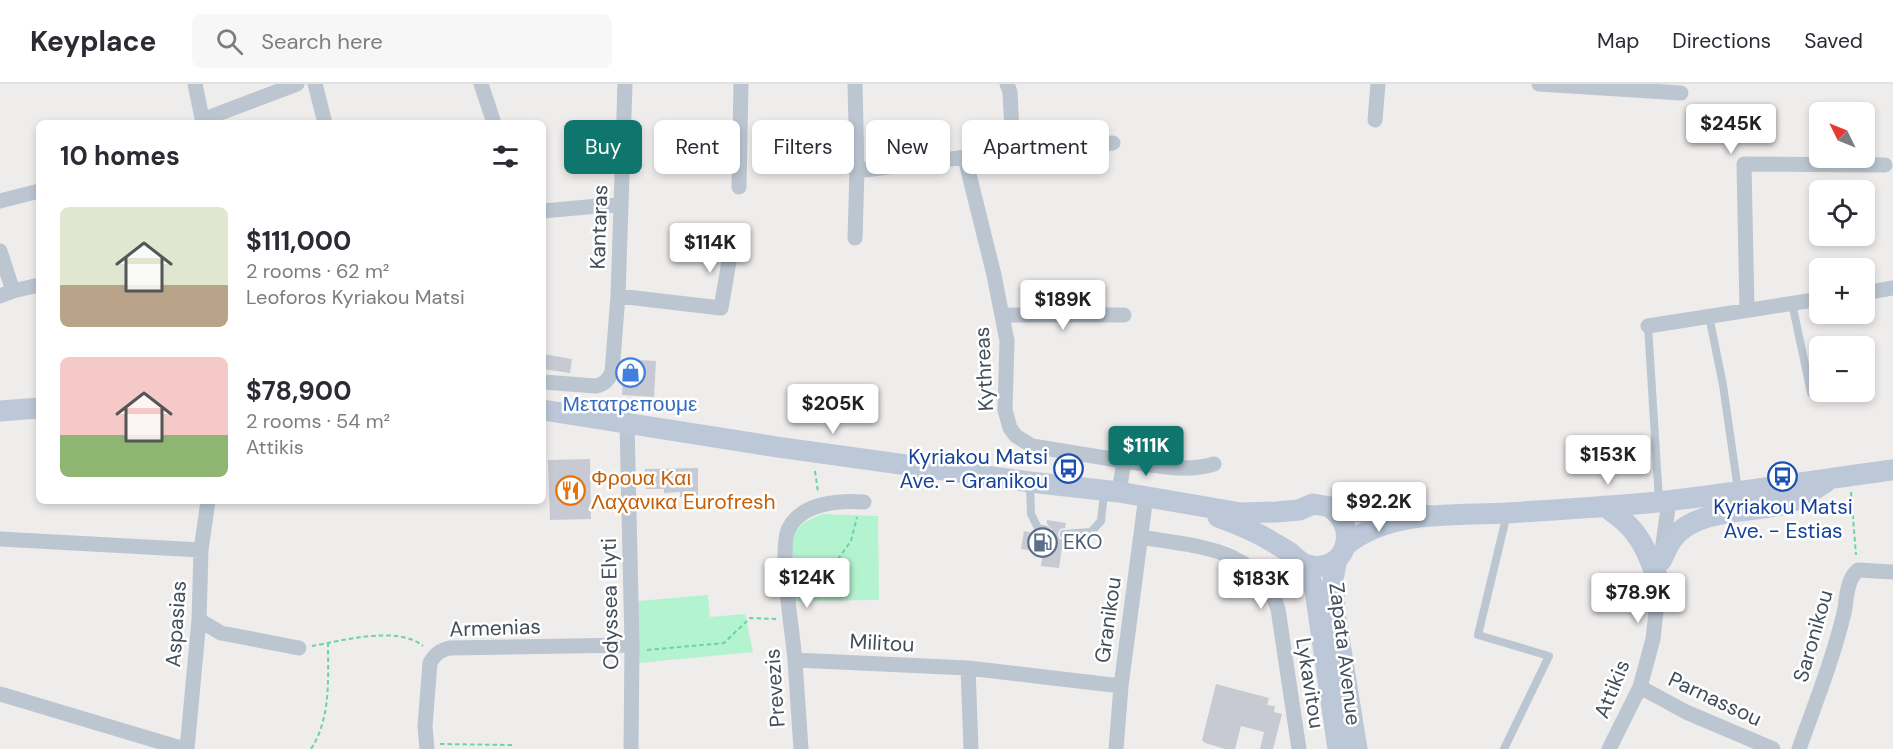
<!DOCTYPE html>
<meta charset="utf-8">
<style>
:root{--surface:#fff;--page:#f7f7f7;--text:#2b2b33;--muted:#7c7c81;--line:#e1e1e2;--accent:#0f766e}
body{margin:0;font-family:"DM Sans",sans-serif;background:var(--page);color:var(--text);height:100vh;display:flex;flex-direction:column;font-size:22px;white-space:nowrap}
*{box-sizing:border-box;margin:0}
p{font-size:20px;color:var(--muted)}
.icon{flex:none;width:33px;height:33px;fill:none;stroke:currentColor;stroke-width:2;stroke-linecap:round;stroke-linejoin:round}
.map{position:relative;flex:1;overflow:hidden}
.details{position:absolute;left:36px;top:36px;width:510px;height:384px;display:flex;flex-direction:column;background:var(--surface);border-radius:9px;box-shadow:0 3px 9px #0003}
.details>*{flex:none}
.banner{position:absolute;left:564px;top:36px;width:570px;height:54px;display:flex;gap:12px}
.needle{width:39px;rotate:313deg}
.controls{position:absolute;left:1809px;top:18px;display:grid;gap:12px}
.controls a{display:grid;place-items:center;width:66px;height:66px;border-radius:9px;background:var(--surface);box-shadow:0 3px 9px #0003;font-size:30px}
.price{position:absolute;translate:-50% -51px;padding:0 14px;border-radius:6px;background:#fff;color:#222;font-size:20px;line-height:39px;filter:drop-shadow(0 2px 3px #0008)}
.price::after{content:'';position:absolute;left:50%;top:36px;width:18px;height:14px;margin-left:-9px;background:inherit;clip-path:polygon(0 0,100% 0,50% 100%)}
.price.on{background:var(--accent);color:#fff}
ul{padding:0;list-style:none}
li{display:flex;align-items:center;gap:18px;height:150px;padding:0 24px}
li span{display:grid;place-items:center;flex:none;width:168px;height:120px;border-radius:9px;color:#555}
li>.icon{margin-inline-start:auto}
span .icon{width:72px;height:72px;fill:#fffc;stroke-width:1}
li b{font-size:26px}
h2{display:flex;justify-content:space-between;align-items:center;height:72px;padding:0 24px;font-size:26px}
.tag{padding:0 21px;border-radius:9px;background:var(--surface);box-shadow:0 3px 9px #0003;font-size:21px;line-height:54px}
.tag.on{background:var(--accent);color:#fff}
header{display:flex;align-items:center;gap:36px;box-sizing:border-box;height:84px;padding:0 30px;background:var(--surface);border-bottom:2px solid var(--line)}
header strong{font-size:28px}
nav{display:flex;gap:33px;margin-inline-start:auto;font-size:21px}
.search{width:420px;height:54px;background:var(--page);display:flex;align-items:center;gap:15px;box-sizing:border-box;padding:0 21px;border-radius:9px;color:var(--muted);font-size:22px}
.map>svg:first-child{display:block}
</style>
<header>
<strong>Keyplace</strong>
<div class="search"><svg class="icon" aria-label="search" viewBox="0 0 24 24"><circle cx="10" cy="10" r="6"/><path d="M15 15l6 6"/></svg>Search here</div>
<nav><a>Map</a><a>Directions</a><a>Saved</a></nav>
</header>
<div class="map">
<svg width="1893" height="665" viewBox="0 0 1893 665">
<rect width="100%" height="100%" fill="#efecec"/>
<path fill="#b4f3d0" d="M822,430L878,432L879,516L789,517L792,450L805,438Z
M708,511L710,533L745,530L753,568L639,579L638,517Z"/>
<path fill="#c7cad3" d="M543,270L572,275L570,289L543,285Z
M624,275L656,277L654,313L622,311Z
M590,375L591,435L550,436L548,376Z
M698,384V413H680V408L664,409V405H646L645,385Z
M1047,436L1066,439L1065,444L1060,445L1058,450L1059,454L1063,456L1059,484L1041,482L1043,468L1021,465L1024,447L1045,452L1051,450L1052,445L1047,440Z
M1216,600L1269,614L1267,621L1275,622L1274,628L1282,630L1273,665H1260L1264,648L1241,642L1235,665H1225L1205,659L1202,656Z"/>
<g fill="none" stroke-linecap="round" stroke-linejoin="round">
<path stroke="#69d4a5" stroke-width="2" stroke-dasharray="4.5 3" stroke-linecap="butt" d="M815,387L818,408
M1851,408L1856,471
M802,501L831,485L851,457L857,433
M312,562C341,557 398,541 423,562
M647,566L724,559L750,534L777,535
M440,660L512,661
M311,665C331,634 328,595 328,559"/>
<path stroke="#bbc6d1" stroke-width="8" d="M1792,219L1811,309
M1709,232L1723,301L1738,406
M1648,242L1659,417
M1030,399L1031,430L1038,444L1046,446
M1064,450L1091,448L1101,437L1104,409
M1504,665L1549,572L1478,551L1507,430"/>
<path stroke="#bbc6d1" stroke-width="15" d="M195,0L203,39
M315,0L325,39
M481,0L494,39
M855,0L857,87L855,154
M1007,0L1010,8L1013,67
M1539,0L1681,9
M202,36L297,0
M1375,36L1378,0
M965,74L994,191L1007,257L1005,326L1010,344L1016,352L1032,362L1124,377L1119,408
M857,87L1013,67L1113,59
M739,103L741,0
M0,117L39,107
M543,127L620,120
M0,167L13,207
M1864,209L1893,204
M0,212L13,207L39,201
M618,212L721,224L732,160
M1747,226L1744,80L1885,81
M1002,231H1124
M1648,242L1820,215
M543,298L596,302C605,300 608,296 612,288L618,212L625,0
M627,339L632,561L631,665
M1124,377C1154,381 1185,389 1214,380
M1141,453C1196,463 1257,462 1278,525L1299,665
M0,455L201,466
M1662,467L1669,417
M199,536L221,549L299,564
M795,576L968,584L1121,602
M968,584L971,665
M1640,603L1686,628L1773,665
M0,610L184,665
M187,665L199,536L201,466L208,417
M427,665L425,642L430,579C435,570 440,566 450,564L632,561
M801,665C799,636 797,606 795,577C793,550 778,464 789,444C802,419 839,416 864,418
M1116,665L1121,602L1146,412
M1609,665L1640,603L1653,555L1660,491
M1799,665C1815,620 1833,575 1844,529C1847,515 1846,496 1858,486L1893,488"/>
<path stroke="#bcc8d8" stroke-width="21" d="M543,326L777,363L1030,398L1119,408L1241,429L1276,428L1299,426L1313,420L1355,427L1434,432
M0,327L39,324
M1605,422C1612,428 1621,434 1627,440C1644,456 1651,479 1659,500
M1218,433C1236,440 1253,446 1269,456C1276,460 1283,464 1289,468C1297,474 1301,481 1312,482C1347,487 1360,442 1329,423
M1345,462C1388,425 1454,432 1507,429C1560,425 1614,423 1667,417C1742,408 1818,396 1893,386
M1337,475L1333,495L1335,529L1357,665
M1661,477C1665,470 1667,463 1672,456C1693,424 1752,429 1785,420C1800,416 1813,406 1826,398
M1304,480L1315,507L1338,665"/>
</g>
<defs>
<symbol id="shop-ring" viewBox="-11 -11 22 22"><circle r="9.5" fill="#fff" stroke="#3f7fe0" stroke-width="1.5"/><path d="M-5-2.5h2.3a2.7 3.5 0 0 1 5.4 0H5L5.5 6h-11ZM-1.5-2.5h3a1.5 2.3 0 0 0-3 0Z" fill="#3f7fe0"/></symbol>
<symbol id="bus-ring" viewBox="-11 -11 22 22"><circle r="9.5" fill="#fff" stroke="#1a4fb4" stroke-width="1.5"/><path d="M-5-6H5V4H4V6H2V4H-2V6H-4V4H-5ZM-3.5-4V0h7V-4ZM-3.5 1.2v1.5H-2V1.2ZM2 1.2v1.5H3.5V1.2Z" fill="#1a4fb4"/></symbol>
<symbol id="restaurant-ring" viewBox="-11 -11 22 22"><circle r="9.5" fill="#fff" stroke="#e8710a" stroke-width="1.5"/><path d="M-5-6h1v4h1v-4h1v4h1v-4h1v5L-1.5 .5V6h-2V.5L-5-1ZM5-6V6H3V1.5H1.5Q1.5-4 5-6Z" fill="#e8710a"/></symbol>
<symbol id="fuel-ring" viewBox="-11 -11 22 22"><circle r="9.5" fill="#fff" stroke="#5c6f8a" stroke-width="1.5"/><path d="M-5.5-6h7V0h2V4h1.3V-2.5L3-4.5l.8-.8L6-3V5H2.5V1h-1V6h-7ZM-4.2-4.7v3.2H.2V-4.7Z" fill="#5c6f8a"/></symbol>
</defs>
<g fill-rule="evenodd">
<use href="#shop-ring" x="614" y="272" width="33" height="33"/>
<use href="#bus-ring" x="1052" y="368" width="33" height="33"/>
<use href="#bus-ring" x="1766" y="376" width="33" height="33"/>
<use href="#restaurant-ring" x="554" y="390" width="33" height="33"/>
<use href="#fuel-ring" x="1026" y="442" width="33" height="33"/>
</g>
<g text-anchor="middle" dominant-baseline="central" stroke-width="5" stroke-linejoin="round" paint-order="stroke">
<g font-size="21" fill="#434e5b" stroke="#fff">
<text transform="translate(599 143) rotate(-88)">Kantaras</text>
<text transform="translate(984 285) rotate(-93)">Kythreas</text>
<text transform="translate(610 520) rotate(-91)">Odyssea Elyti</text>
<text transform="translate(1108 536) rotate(-82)">Granikou</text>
<text transform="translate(176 540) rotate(-86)">Aspasias</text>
<text transform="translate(495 544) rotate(-2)">Armenias</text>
<text transform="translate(1813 552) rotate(-74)">Saronikou</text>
<text transform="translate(882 559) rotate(3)">Militou</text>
<text transform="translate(1345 570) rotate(83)">Zapata Avenue</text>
<text transform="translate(1310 599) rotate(81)">Lykavitou</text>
<text transform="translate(775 604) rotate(-94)">Prevezis</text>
<text transform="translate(1612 605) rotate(-68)">Attikis</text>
<text transform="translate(1715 615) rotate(25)">Parnassou</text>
</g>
<g font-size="21" fill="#366cbe" stroke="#fff">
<text x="630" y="320">Μετατρεπουμε</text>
</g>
<g font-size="21" fill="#164399" stroke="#fff" text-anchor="end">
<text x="1048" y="373">Kyriakou Matsi<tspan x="1048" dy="24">Ave. - Granikou</tspan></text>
<text x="1783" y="423" text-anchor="middle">Kyriakou Matsi<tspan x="1783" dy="24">Ave. - Estias</tspan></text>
</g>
<g font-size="21" fill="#c56008" stroke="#fff" text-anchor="start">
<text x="591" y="394">Φρουα Και<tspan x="591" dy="24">Λαχανικα Eurofresh</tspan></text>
</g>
<g font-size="21" fill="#4e5e75" stroke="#fff" text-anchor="start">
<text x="1063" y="458">EKO</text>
</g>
</g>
</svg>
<div class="controls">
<a><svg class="needle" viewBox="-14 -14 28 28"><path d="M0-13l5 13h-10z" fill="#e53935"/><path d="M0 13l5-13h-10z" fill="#7c7c81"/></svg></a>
<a><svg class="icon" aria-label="locate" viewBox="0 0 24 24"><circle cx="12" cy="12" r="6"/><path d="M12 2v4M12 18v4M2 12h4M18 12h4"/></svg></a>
<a>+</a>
<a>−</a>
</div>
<b class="price" style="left:1731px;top:71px">$245K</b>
<b class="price" style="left:710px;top:190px">$114K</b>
<b class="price" style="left:1063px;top:247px">$189K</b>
<b class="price" style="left:833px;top:351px">$205K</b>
<b class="price on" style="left:1146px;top:393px">$111K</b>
<b class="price" style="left:1608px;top:402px">$153K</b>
<b class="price" style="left:1379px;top:449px">$92.2K</b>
<b class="price" style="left:807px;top:525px">$124K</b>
<b class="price" style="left:1261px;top:526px">$183K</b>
<b class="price" style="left:1638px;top:540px">$78.9K</b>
<div class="banner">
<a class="tag on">Buy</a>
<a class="tag">Rent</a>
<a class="tag">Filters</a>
<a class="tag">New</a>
<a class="tag">Apartment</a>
</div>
<section class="details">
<h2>10 homes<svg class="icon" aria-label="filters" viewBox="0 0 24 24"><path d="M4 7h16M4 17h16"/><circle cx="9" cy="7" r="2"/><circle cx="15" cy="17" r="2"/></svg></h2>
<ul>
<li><span style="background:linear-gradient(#dfe7d0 65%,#b9a48a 0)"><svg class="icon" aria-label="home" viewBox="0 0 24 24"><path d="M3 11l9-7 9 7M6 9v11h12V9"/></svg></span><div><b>$111,000</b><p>2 rooms · 62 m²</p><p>Leoforos Kyriakou Matsi</p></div></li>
<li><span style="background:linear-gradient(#f6c9c9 65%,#8fb573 0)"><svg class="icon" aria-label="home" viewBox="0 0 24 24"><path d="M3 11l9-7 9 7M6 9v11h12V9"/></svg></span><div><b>$78,900</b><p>2 rooms · 54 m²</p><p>Attikis</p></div></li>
</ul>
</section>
</div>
